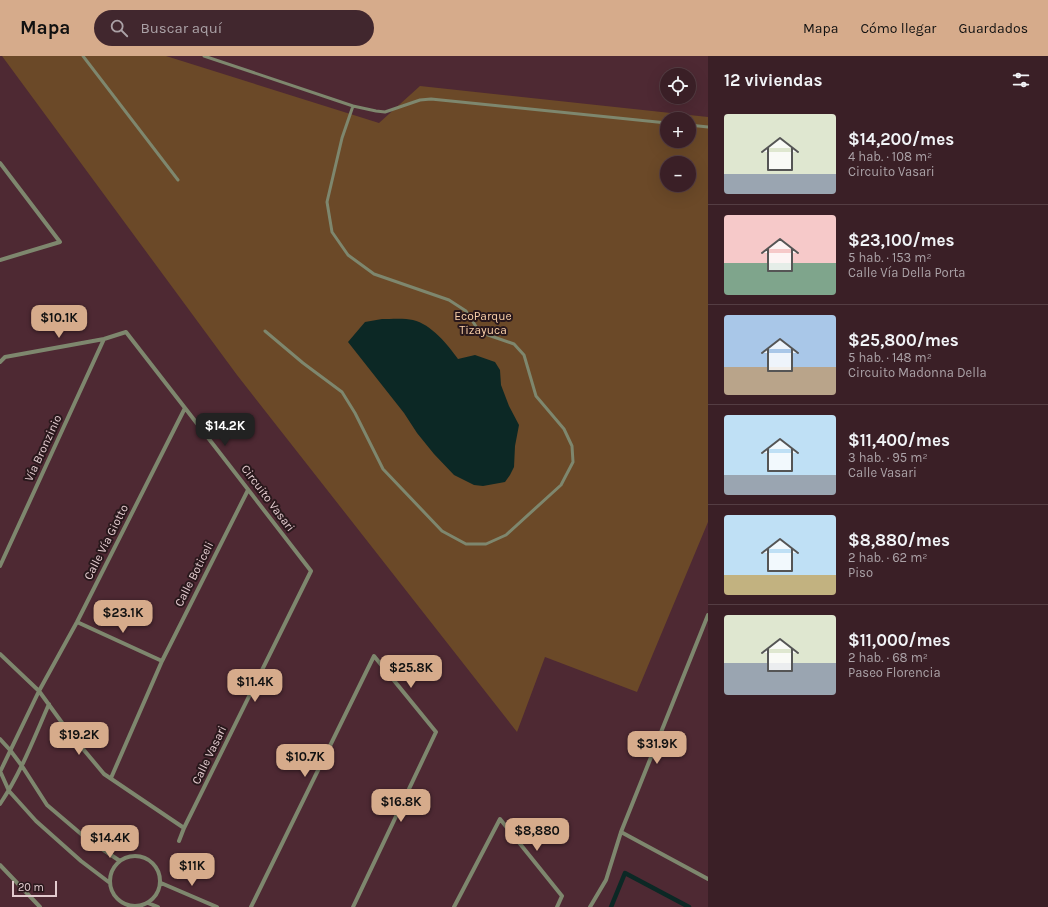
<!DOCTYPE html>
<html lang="es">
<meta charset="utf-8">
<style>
:root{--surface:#3a1f26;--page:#41272e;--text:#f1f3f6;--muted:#aba2a7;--line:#543d43;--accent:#d6ab8b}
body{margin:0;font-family:Karla,sans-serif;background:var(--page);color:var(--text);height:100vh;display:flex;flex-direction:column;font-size:15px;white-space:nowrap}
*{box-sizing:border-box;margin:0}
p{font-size:13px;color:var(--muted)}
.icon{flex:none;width:22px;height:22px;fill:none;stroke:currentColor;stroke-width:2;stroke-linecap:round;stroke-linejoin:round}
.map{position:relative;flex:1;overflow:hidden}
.drawer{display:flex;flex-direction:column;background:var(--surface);width:340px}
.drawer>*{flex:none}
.buttons{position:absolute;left:660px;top:12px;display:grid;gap:8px}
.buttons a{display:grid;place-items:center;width:36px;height:36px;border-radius:50%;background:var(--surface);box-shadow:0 4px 16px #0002,0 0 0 1px var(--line);font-size:20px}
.scale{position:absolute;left:12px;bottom:10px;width:45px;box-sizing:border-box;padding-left:4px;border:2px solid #e3cbcf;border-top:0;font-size:11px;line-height:14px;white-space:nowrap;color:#e3cbcf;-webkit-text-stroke:3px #29181c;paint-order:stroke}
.price{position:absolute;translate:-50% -34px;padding:0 9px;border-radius:8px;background:var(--accent);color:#111;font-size:13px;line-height:26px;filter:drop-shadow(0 1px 2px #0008)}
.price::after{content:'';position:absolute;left:50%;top:24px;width:12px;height:9px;margin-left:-6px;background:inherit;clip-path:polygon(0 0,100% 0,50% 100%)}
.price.active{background:#222;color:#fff}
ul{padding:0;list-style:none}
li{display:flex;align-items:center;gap:12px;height:100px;padding:0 16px}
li+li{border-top:1px solid var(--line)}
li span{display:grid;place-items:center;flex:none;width:112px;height:80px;border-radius:4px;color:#555}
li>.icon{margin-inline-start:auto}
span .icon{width:48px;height:48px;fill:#fffc;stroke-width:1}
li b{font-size:17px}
h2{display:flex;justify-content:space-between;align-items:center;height:48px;padding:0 16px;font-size:17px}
header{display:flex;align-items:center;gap:24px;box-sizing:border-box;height:56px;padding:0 20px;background:var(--accent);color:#111}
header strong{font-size:19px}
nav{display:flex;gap:22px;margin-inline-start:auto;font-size:14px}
.search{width:280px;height:36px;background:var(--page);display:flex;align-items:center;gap:10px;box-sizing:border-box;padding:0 14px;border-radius:22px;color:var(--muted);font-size:15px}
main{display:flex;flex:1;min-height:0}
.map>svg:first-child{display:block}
</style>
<header>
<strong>Mapa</strong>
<div class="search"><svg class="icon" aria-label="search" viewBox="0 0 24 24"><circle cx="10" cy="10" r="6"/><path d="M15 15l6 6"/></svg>Buscar aquí</div>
<nav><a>Mapa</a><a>Cómo llegar</a><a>Guardados</a></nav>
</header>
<main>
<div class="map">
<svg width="708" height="851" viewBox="0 0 708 851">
<rect width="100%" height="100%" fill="#4e2933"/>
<path fill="#6b4928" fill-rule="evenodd" d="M2,0H166L379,67L420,30L708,61V466L637,636L545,601L517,676L237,319ZM667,63H689V85H667ZM667,107H689V129H667Z"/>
<path fill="#0c2825" d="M382,263C391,263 405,262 413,264C431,268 448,289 458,303L475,299L495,306L500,314L501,329L509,350L519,369L515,390L514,411L510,419L505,426L483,430L474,429L454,419L434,398L417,377L404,357L348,286L365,266Z"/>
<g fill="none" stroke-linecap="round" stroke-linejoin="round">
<path stroke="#0c2825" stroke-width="4.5" d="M611,851L625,817L689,851"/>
<path stroke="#7e876e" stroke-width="3" d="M83,0L178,124
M204,0L353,50L342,82L327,146L332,176L348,199L374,218L449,244L466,255L477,272L488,279L514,288L524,299L536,340L564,373L572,390L573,406L561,429L506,479L486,488H466L442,475L383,413L355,357L342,336L303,307L265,275
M353,50L376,55L385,56L420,44L431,43L667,67
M689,69L708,71"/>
<path stroke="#7e876e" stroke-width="4" d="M0,107L60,186L0,204
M0,306L5,301L104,283L126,276L185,352L311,515L184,772L179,785
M0,510L104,283
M77,566L162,605
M0,598L39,635L68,675L104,718L184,772
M0,683L10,694L22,710L47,749L87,783L120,805
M0,715L9,735L36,765L81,805L110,827
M0,716L39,635L77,566L185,352
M111,722L162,605L248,434
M0,748C21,717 34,682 49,648
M621,776L708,823
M110 825a25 25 0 1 1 50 0a25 25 0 1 1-50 0Z
M0,809L40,851
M161,827L217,851
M148,847L158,851
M251,851L374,600L436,676L353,851
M454,851L500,763L562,840L557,851
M590,851L606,824L621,776L708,559"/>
</g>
<g text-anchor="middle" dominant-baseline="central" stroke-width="4" stroke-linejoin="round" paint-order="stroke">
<g font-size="12" fill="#fad0a9" stroke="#29181c">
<text x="483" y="260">EcoParque<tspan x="483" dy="14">Tizayuca</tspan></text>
</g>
<g font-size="12" fill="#e3cbcf" stroke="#29181c">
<text transform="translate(43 392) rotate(-65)">Vía Bronzinio</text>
<text transform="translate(268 442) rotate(53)">Circuito Vasari</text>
<text transform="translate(106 486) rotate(-63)">Calle Vía Giotto</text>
<text transform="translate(194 518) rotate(-63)">Calle Boticeli</text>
<text transform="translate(209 699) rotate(-64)">Calle Vasari</text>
</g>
</g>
</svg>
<div class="buttons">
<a><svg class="icon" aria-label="locate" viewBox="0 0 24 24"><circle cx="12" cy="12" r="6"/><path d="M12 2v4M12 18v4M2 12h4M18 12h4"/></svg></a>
<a>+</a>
<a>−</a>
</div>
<div class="scale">20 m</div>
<b class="price" style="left:59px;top:283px">$10.1K</b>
<b class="price active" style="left:225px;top:391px">$14.2K</b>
<b class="price" style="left:123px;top:578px">$23.1K</b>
<b class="price" style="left:411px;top:633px">$25.8K</b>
<b class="price" style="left:255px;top:647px">$11.4K</b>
<b class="price" style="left:79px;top:700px">$19.2K</b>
<b class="price" style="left:657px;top:709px">$31.9K</b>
<b class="price" style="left:305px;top:722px">$10.7K</b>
<b class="price" style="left:401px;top:767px">$16.8K</b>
<b class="price" style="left:537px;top:796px">$8,880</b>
<b class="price" style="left:110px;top:803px">$14.4K</b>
<b class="price" style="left:192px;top:831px">$11K</b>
</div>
<section class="drawer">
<h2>12 viviendas<svg class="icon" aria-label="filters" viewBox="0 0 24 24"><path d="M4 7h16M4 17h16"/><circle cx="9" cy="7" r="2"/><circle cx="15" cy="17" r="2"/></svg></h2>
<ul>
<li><span style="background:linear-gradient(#dfe7d0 75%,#9aa5b1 0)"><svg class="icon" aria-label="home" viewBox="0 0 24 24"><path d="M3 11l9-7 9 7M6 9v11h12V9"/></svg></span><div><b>$14,200/mes</b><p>4 hab. · 108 m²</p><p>Circuito Vasari</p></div></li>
<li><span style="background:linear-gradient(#f6c9c9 60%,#7fa58c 0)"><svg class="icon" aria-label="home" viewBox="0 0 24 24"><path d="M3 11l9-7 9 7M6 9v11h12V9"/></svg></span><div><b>$23,100/mes</b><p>5 hab. · 153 m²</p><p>Calle Vía Della Porta</p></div></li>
<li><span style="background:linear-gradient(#a9c7e8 65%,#b9a48a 0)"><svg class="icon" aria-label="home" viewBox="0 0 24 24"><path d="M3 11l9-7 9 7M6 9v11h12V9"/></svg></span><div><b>$25,800/mes</b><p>5 hab. · 148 m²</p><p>Circuito Madonna Della</p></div></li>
<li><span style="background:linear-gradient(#bfe0f5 75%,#9aa5b1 0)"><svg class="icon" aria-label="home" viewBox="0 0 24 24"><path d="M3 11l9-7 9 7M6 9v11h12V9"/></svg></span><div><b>$11,400/mes</b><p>3 hab. · 95 m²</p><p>Calle Vasari</p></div></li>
<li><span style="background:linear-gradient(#bfe0f5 75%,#c2b280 0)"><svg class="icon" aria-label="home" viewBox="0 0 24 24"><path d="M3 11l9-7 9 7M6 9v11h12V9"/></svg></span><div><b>$8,880/mes</b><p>2 hab. · 62 m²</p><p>Piso</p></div></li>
<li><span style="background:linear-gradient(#dfe7d0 60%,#9aa5b1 0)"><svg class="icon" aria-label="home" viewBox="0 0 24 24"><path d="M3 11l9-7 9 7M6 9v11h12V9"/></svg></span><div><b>$11,000/mes</b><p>2 hab. · 68 m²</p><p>Paseo Florencia</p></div></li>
</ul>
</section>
</main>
